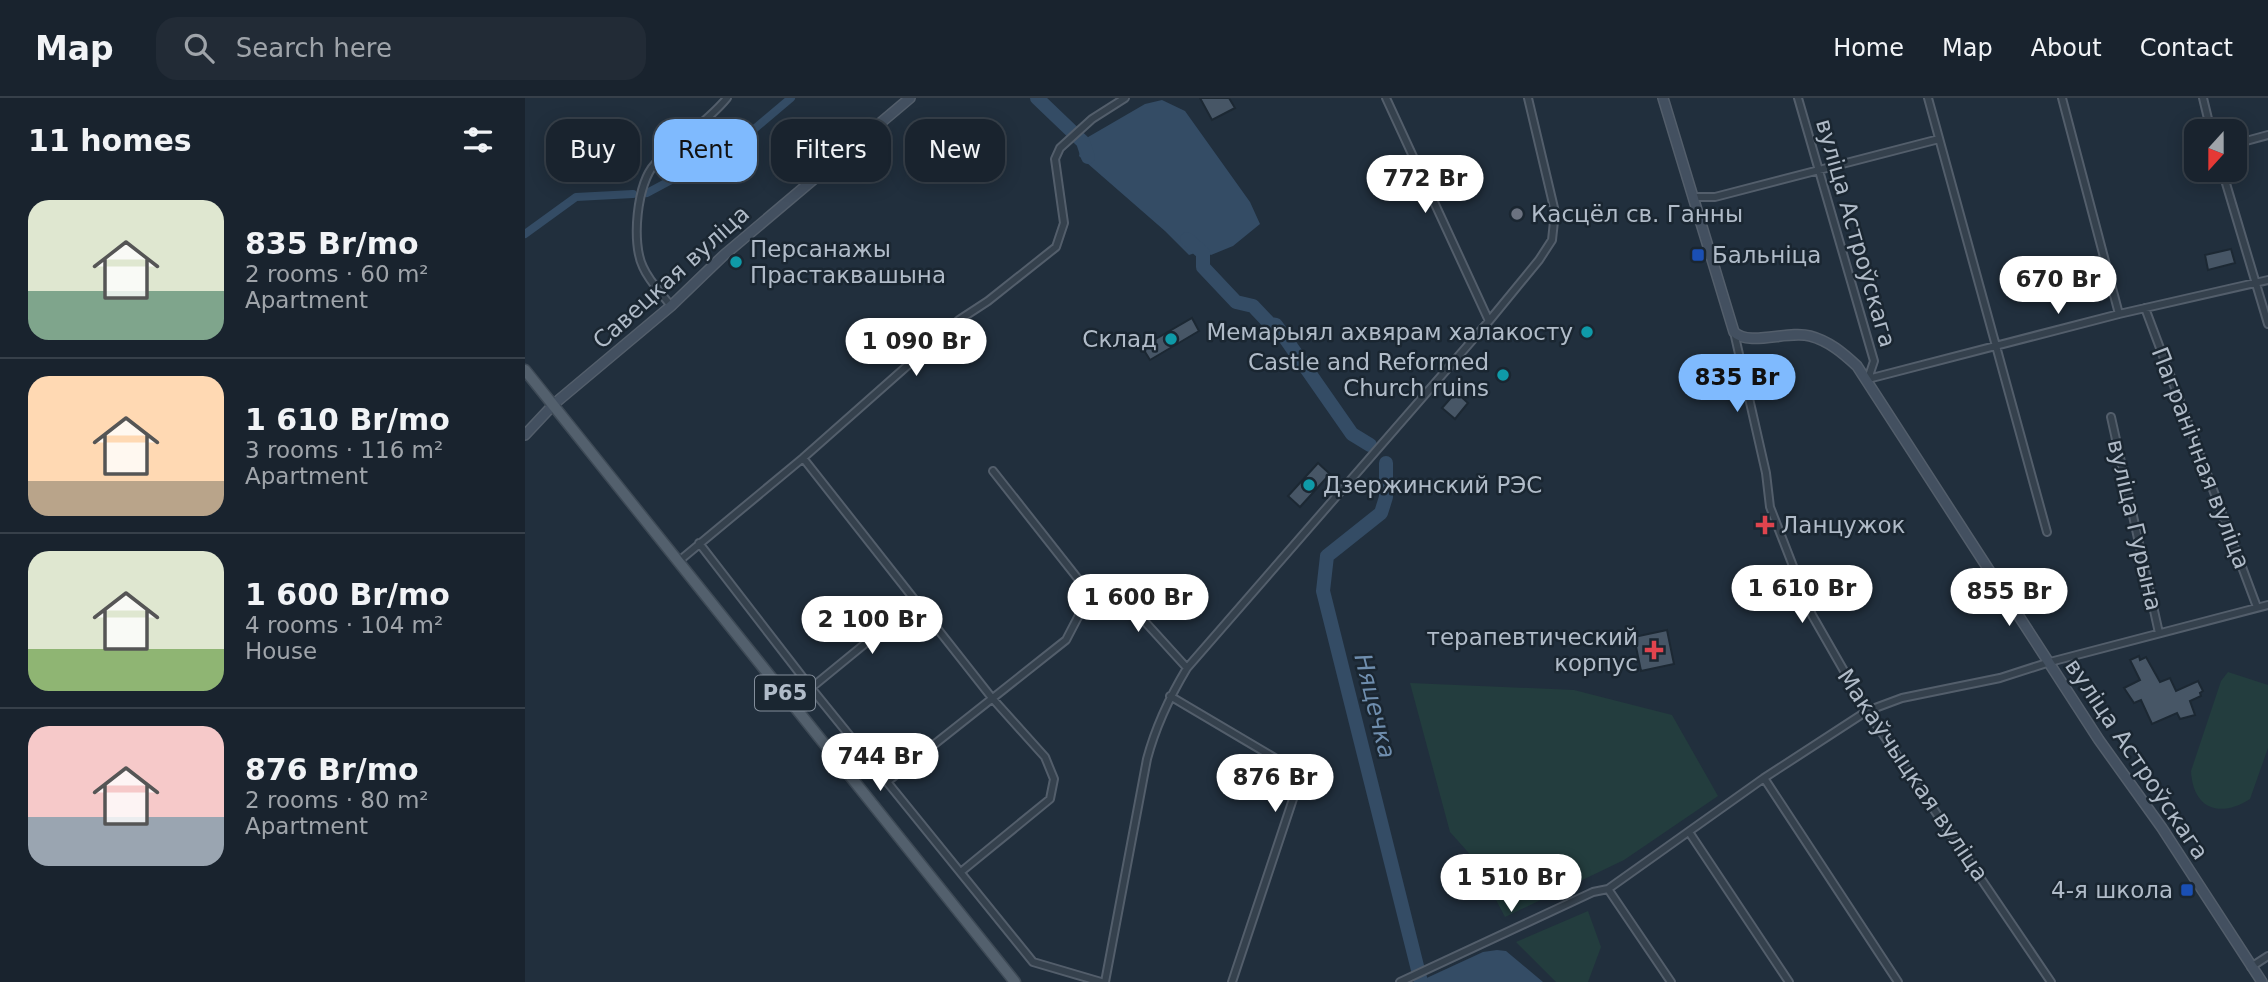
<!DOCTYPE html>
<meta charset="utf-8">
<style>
:root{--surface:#19232e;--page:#222b36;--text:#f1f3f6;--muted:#9fa4aa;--line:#37404a;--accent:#7fbafe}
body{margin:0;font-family:"DejaVu Sans",sans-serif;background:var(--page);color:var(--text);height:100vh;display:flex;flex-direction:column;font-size:26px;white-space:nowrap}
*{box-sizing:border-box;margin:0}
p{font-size:23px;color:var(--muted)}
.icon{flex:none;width:38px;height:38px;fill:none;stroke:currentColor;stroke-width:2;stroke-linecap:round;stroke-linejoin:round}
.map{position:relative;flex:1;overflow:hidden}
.side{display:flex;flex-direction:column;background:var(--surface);width:525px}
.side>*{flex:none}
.guide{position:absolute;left:21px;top:21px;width:665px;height:63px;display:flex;gap:14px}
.needle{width:46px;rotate:201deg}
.tools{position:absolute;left:1659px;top:21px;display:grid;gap:14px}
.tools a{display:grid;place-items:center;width:63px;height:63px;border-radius:14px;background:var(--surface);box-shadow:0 4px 18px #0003,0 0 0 2px var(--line);font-size:35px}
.price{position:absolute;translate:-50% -60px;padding:0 16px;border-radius:24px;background:#fff;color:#222;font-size:23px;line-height:46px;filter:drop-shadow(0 2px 4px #0008)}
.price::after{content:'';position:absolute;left:50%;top:42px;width:21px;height:16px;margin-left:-10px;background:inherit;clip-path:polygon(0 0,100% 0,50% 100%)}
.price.active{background:var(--accent);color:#111}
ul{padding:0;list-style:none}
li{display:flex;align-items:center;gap:21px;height:175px;padding:0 28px}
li+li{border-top:2px solid var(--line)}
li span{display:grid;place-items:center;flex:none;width:196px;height:140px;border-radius:21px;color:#555}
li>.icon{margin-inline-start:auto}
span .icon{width:84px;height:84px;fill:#fffc;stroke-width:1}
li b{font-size:30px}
h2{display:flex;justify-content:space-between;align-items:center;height:84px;padding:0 28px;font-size:30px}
.chip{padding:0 24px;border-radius:21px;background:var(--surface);box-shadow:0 4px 18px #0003,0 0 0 2px var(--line);font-size:24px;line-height:63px}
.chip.active{background:var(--accent);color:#111}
header{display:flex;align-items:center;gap:42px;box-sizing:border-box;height:98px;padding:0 35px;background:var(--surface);border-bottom:2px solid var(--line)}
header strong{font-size:33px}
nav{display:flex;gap:38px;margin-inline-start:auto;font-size:24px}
.search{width:490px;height:63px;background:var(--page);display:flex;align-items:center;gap:18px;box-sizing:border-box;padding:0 24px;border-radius:21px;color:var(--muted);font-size:26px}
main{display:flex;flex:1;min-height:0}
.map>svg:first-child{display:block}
</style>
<header>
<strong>Map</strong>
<div class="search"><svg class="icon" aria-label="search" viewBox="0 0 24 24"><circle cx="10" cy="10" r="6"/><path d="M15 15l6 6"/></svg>Search here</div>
<nav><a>Home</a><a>Map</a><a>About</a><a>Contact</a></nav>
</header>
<main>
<section class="side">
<h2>11 homes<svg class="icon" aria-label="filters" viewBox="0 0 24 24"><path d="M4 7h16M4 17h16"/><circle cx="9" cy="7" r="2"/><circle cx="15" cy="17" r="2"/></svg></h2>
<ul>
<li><span style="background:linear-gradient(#dfe7d0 65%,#7fa58c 0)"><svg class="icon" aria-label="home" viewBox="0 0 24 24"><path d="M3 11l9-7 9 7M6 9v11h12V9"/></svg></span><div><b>835 Br/mo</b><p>2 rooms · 60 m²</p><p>Apartment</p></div></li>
<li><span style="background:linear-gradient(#ffd9b3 75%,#b9a48a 0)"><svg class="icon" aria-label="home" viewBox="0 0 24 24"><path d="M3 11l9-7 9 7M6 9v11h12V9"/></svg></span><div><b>1 610 Br/mo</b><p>3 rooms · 116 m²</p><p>Apartment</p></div></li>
<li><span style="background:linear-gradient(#dfe7d0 70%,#8fb573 0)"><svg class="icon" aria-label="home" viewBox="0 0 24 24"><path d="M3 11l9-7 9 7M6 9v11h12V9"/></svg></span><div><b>1 600 Br/mo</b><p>4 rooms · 104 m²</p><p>House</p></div></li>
<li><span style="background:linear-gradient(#f6c9c9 65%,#9aa5b1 0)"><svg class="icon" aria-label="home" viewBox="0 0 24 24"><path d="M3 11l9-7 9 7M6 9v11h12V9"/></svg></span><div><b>876 Br/mo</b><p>2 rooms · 80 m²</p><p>Apartment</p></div></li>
</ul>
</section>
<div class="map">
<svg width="1743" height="884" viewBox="0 0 1743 884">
<rect width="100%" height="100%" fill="#212f3d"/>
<path fill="#233d3e" d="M1703,574L1743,587V650L1725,701C1696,720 1668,712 1666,673L1696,583Z
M885,585L1049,592L1147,617L1193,698L1099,762L980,819L950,762L925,734Z
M1063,813L1076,849L1063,884H1031L991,844Z"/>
<path fill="#344c65" d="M637,2L660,13L725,104L735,126L708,148L686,157L676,153L664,157L640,133L554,58L558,42L620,6Z
M972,852L981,853L1018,884H893L958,854Z"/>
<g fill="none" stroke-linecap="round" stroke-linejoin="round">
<path stroke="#344c65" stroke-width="8" d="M122,95L208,49L266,0
M0,136L51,99L108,96"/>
<path stroke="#344c65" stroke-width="14" d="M512,0L558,44L563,59
M662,141L678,155V169L711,204L728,208L745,226L751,227L827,336L845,347
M861,365V399L856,415L802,458L798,493L896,884"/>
</g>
<path fill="#475666" stroke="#1c2833" stroke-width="2" d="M675,0H704L710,10L687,22Z
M1706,151L1710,165L1683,172L1680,157Z
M667,220L674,233L625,262L617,249Z
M931,294L943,305L930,321L917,310Z
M793,365L805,376L775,409L763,398Z
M1142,532L1149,566L1116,573L1109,539Z
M1614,558L1615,562L1621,559L1635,584L1645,580L1651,593L1673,583L1678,593L1675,595L1676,598L1665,603L1670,617L1655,621L1652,615L1627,626L1616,602L1609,605L1599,590L1615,582L1605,562Z"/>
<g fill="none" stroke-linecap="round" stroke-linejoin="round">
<defs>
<path id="street" d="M861,0L964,223
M1273,0L1349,263L1343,281
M1403,0L1522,434
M1537,0L1594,216
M1678,0L1686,33
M1710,46L1743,37
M1697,72L1743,226
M1168,99H1190L1414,41
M146,208C136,195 124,183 118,169C106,145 112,85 130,66C152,42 182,25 202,0
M1620,210L1732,509
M1209,234L1241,375L1245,409L1287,517L1342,613L1526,884
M1343,281L1594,216L1743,182
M1586,319L1634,535
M278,360L467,600L520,659L529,681L525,701L437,773
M468,373L565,496
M174,445L286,590L508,864L576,884
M154,463L278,360L434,222L463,203L531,149L539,125L530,61L535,50L567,21L600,0
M565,496L579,490L592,493L662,570
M286,590L391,504
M645,598L765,669L771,692L707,884
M1239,680L1373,884
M363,683L541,542L565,496
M1164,734L1264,884
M1083,791L1146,884
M1726,869L1743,858
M580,884L622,661C631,627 644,600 662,570L964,223L1014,162L1027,142L1030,114L1003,0
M875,884L1068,794L1083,791L1239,680L1342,613L1377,600L1475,580L1525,564L1743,507"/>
<path id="secondary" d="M1138,0L1209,234C1224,249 1263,232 1285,238C1304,243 1318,255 1332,268L1574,642L1637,730L1737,884
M0,337L29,306L146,208L199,157L385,0"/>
<path id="primary" d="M0,272L490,884"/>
</defs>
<use href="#street" stroke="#535e6b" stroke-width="10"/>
<use href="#secondary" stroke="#535e6b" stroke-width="12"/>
<use href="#primary" stroke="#3e4a56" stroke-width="13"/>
<use href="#street" stroke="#35414d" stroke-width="6"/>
<use href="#secondary" stroke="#435060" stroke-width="9"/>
<use href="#primary" stroke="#53606d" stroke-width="10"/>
</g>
<circle fill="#6b7280" stroke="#1a2631" stroke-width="2.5" cx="992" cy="116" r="7"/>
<g fill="#1a4fb4" stroke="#1a2631" stroke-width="2.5">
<rect x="1166" y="150" width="14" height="14" rx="3.5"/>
<rect x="1655" y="785" width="14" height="14" rx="3.5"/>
</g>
<g fill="#0f9aa8" stroke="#1a2631" stroke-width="2.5">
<circle cx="211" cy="164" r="7"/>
<circle cx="1062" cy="234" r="7"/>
<circle cx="646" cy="241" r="7"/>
<circle cx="978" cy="277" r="7"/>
<circle cx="784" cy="387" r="7"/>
</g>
<g fill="#e0444e" stroke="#1a2631" stroke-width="2.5">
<path d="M1236.5 416.5h7v7h7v7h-7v7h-7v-7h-7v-7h7z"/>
<path d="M1125.5 541.5h7v7h7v7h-7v7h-7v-7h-7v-7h7z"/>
</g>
<g text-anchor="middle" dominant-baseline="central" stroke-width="5" stroke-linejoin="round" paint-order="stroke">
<rect fill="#1a2631" stroke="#838e9b" stroke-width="2" x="230" y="577.5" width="60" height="35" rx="5"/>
<g font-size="21" font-weight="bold" fill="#b0bbc8">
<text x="260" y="595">Р65</text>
</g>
<g font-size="23" fill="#b0bbc8" stroke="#1a2631" text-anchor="start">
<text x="1006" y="116">Касцёл св. Ганны</text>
<text x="225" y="151">Персанажы<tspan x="225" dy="26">Прастаквашына</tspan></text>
<text x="1187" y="157">Бальніца</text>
<text x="1048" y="234" text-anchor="end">Мемарыял ахвярам халакосту</text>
<text x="632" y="241" text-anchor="end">Склад</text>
<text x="964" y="264" text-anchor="end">Castle and Reformed<tspan x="964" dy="26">Church ruins</tspan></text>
<text x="798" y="387">Дзержинский РЭС</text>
<text x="1256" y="427">Ланцужок</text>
<text x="1113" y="539" text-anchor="end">терапевтический<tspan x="1113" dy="26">корпус</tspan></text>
<text x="1648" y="792" text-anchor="end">4-я школа</text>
</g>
<g font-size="23" fill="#b0bbc8" stroke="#1a2631">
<text transform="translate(1331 135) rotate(74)">вуліца Астроўскага</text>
<text transform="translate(146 179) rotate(-42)">Савецкая вуліца</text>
<text transform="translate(1676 360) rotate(69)">Пагранічная вуліца</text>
<text transform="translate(1610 427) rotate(77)">вуліца Гурына</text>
<text transform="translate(1612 661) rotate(56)">вуліца Астроўскага</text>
<text transform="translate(1388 677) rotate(56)">Макаўчыцкая вуліца</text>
</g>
<g font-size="24" font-style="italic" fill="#6f8eae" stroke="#1a2631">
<text transform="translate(850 608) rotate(76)">Няцечка</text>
</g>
</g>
</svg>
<div class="tools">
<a><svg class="needle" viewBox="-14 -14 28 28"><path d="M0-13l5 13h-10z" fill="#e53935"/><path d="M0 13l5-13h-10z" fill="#9fa4aa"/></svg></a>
</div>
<b class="price" style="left:900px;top:117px">772 Br</b>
<b class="price" style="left:1533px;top:218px">670 Br</b>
<b class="price" style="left:391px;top:280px">1 090 Br</b>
<b class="price active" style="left:1212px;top:316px">835 Br</b>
<b class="price" style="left:1277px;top:527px">1 610 Br</b>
<b class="price" style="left:1484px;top:530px">855 Br</b>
<b class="price" style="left:613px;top:536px">1 600 Br</b>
<b class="price" style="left:347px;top:558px">2 100 Br</b>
<b class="price" style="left:355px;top:695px">744 Br</b>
<b class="price" style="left:750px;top:716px">876 Br</b>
<b class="price" style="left:986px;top:816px">1 510 Br</b>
<div class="guide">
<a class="chip">Buy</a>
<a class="chip active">Rent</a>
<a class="chip">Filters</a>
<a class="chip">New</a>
</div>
</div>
</main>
